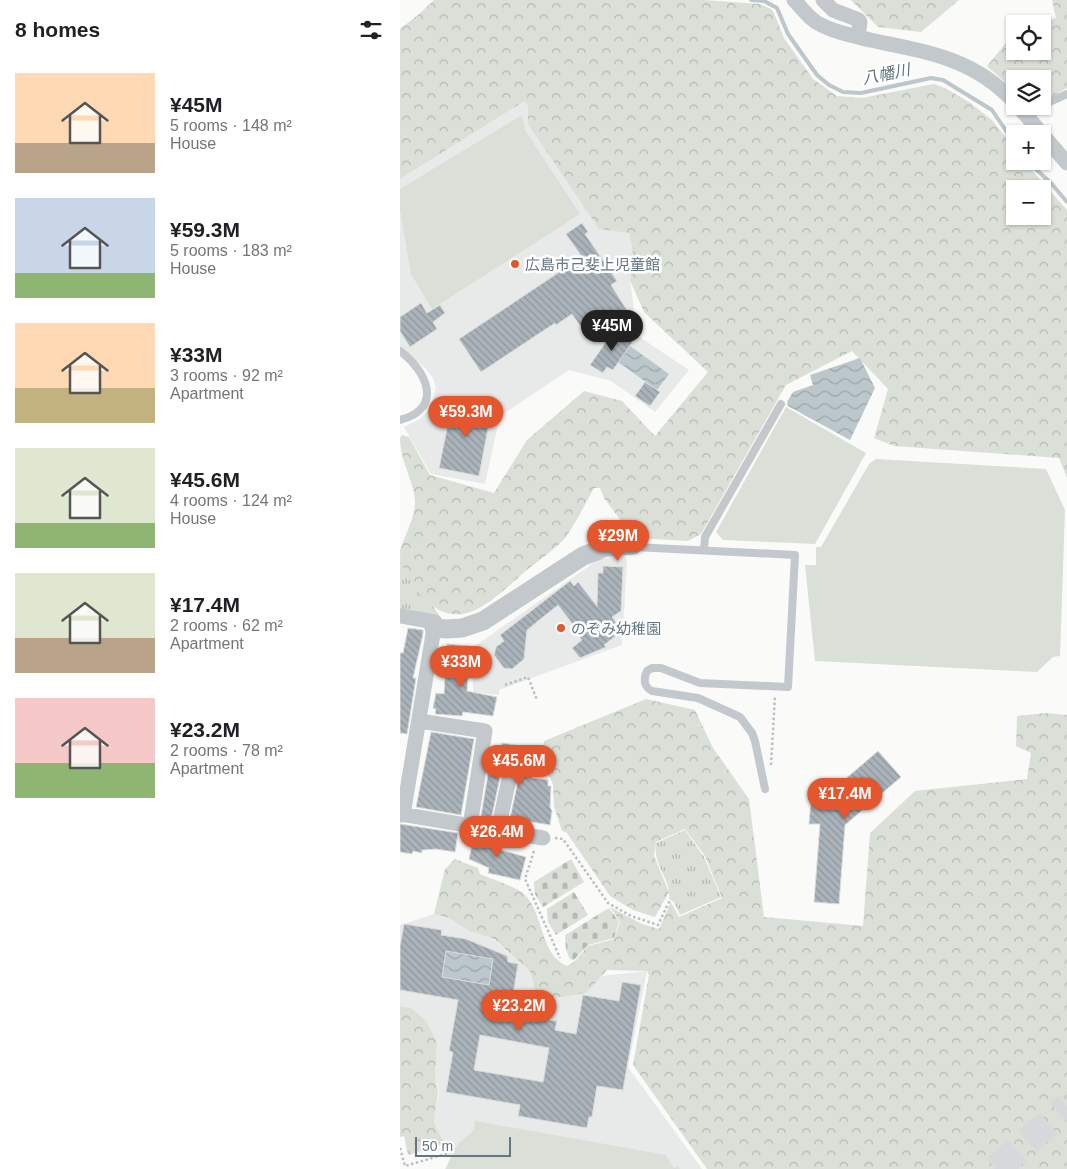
<!DOCTYPE html>
<meta charset="utf-8">
<style>
:root{--surface:#fff;--page:#f6f6f6;--text:#202124;--muted:#757577;--accent:#e4572e}
body{margin:0;font-family:Arial,"Noto Sans JP",sans-serif;background:var(--page);color:var(--text);height:100vh;display:flex;flex-direction:column;font-size:19px;white-space:nowrap}
*{box-sizing:border-box;margin:0}
p{font-size:16px;color:var(--muted)}
.icon{flex:none;width:28px;height:28px;fill:none;stroke:currentColor;stroke-width:2;stroke-linecap:round;stroke-linejoin:round}
.map{position:relative;flex:1;overflow:hidden}
.panel{display:flex;flex-direction:column;background:var(--surface);width:400px}
.panel>*{flex:none}
.fabs{position:absolute;left:606px;top:15px;display:grid;gap:10px}
.fabs a{display:grid;place-items:center;width:45px;height:45px;border-radius:0px;background:var(--surface);box-shadow:0 1px 4px #0004;font-size:25px}
.scale{position:absolute;left:15px;bottom:12px;width:96px;box-sizing:border-box;padding-left:5px;border:2px solid #657683;border-top:0;font-size:14px;line-height:18px;white-space:nowrap;color:#657683;-webkit-text-stroke:4px #fff;paint-order:stroke}
.price{position:absolute;translate:-50% -42px;padding:0 11px;border-radius:18px;background:var(--accent);color:#fff;font-size:16px;line-height:32px;filter:drop-shadow(0 1px 2px #0008)}
.price::after{content:'';position:absolute;left:50%;top:30px;width:15px;height:11px;margin-left:-8px;background:inherit;clip-path:polygon(0 0,100% 0,50% 100%)}
.price.active{background:#222;color:#fff}
ul{padding:0;list-style:none}
li{display:flex;align-items:center;gap:15px;height:125px;padding:0 15px}
li span{display:grid;place-items:center;flex:none;width:140px;height:100px;border-radius:0px;color:#555}
li>.icon{margin-inline-start:auto}
span .icon{width:60px;height:60px;fill:#fffc;stroke-width:1}
li b{font-size:21px}
h2{display:flex;justify-content:space-between;align-items:center;height:60px;padding:0 15px;font-size:21px}
main{display:flex;flex:1;min-height:0}
.map>svg:first-child{display:block}
</style>
<main>
<section class="panel">
<h2>8 homes<svg class="icon" aria-label="filters" viewBox="0 0 24 24"><path d="M4 7h16M4 17h16"/><circle cx="9" cy="7" r="2"/><circle cx="15" cy="17" r="2"/></svg></h2>
<ul>
<li><span style="background:linear-gradient(#ffd9b3 70%,#b9a48a 0)"><svg class="icon" aria-label="home" viewBox="0 0 24 24"><path d="M3 11l9-7 9 7M6 9v11h12V9"/></svg></span><div><b>¥45M</b><p>5 rooms · 148 m²</p><p>House</p></div></li>
<li><span style="background:linear-gradient(#c9d6e8 75%,#8fb573 0)"><svg class="icon" aria-label="home" viewBox="0 0 24 24"><path d="M3 11l9-7 9 7M6 9v11h12V9"/></svg></span><div><b>¥59.3M</b><p>5 rooms · 183 m²</p><p>House</p></div></li>
<li><span style="background:linear-gradient(#ffd9b3 65%,#c2b280 0)"><svg class="icon" aria-label="home" viewBox="0 0 24 24"><path d="M3 11l9-7 9 7M6 9v11h12V9"/></svg></span><div><b>¥33M</b><p>3 rooms · 92 m²</p><p>Apartment</p></div></li>
<li><span style="background:linear-gradient(#dfe7d0 75%,#8fb573 0)"><svg class="icon" aria-label="home" viewBox="0 0 24 24"><path d="M3 11l9-7 9 7M6 9v11h12V9"/></svg></span><div><b>¥45.6M</b><p>4 rooms · 124 m²</p><p>House</p></div></li>
<li><span style="background:linear-gradient(#dfe7d0 65%,#b9a48a 0)"><svg class="icon" aria-label="home" viewBox="0 0 24 24"><path d="M3 11l9-7 9 7M6 9v11h12V9"/></svg></span><div><b>¥17.4M</b><p>2 rooms · 62 m²</p><p>Apartment</p></div></li>
<li><span style="background:linear-gradient(#f6c9c9 65%,#8fb573 0)"><svg class="icon" aria-label="home" viewBox="0 0 24 24"><path d="M3 11l9-7 9 7M6 9v11h12V9"/></svg></span><div><b>¥23.2M</b><p>2 rooms · 78 m²</p><p>Apartment</p></div></li>
</ul>
</section>
<div class="map">
<svg width="667" height="1169" viewBox="0 0 667 1169">
<defs>
<pattern id="grass-tufts" width="24" height="20" patternUnits="userSpaceOnUse" patternTransform="scale(1.25)"><rect width="24" height="20" fill="#dadfd7"/><path d="M3 7l-1-3M5 7V3M7 7l1-3M15 17l-1-3M17 17v-4M19 17l1-3" fill="none" stroke="#b4b9b4"/></pattern>
<pattern id="forest-crowns" width="20" height="18" patternUnits="userSpaceOnUse" patternTransform="scale(1.25)"><rect width="20" height="18" fill="#dadfd7"/><path d="M2 6a3 3 0 1 1 6 0M12 15a3 3 0 1 1 6 0" fill="none" stroke="#b4b9b4"/></pattern>
<pattern id="cemetery-stones" width="16" height="16" patternUnits="userSpaceOnUse" patternTransform="scale(1.25)"><rect width="16" height="16" fill="#dadfd7"/><path d="M2 7V4a2 2 0 0 1 4 0v3zM10 15v-3a2 2 0 0 1 4 0v3z" fill="#b4b9b4"/></pattern>
<pattern id="water-waves" width="16" height="10" patternUnits="userSpaceOnUse" patternTransform="scale(1.25)"><rect width="16" height="10" fill="#bbc7cb"/><path d="M0 5q4-4 8 0t8 0" fill="none" stroke="#9ca6aa"/></pattern>
<pattern id="building-back-hatch" width="6" height="6" patternUnits="userSpaceOnUse" patternTransform="scale(1.25)"><rect width="6" height="6" fill="#aab3b9"/><path d="M-1 5l2 2M0 0l6 6M5-1l2 2" fill="none" stroke="#8e969c"/></pattern>
</defs>
<rect width="100%" height="100%" fill="#fafaf8"/>
<path fill="#e8e9e9" d="M125,101L128,107V124L229,232L234,258L230,280L235,316L232,332L289,370L255,412L211,381L169,370L100,416L85,484L31,474L4,427L20,419L27,412L32,403L36,387L33,378L26,369L0,347V179Z
M225,555L227,563L222,645L99,690V695L73,692V671L75,646L78,644L199,559Z
M34,914L49,918L69,931L93,939L130,971L133,984L186,993L201,976L247,971L228,1067L302,1169H45L50,1158L34,1122L39,1091L35,1078L37,1044L11,1008L0,1006V925Z"/>
<path fill="url(#grass-tufts)" d="M0,556C4,561 3,568 7,574C17,589 34,604 41,619L0,612Z
M285,830L304,857L321,897L280,915L274,902L269,899C272,879 253,868 256,843Z"/>
<path fill="url(#forest-crowns)" fill-rule="evenodd" d="M34,0H304L360,4L371,9L374,13L384,38L413,79L437,96L462,98L534,84L545,88L569,102L592,120L615,149V161H624L667,210V478L659,458L494,446L474,438L488,389L452,351L386,385L301,534L288,541L234,538L204,498L200,488H194C185,504 176,523 165,538C154,550 139,560 127,570C97,595 62,637 25,599C12,586 0,568 0,550C5,535 16,516 15,500C13,478 0,461 0,438L2,435L9,437L30,475L94,493L127,440L184,391L222,401L255,436L308,372L244,312L230,280L234,258L229,233L199,229L128,124V107L125,101L0,179V29L18,15ZM615,189H642V216H615Z
M451,0H559L521,32L478,27Z
M652,0H667V88L643,102L642,79H615V91L587,66L615,32V51H642V24H640L656,18Z
M246,699L295,710L313,748L349,799L364,917L463,926L470,833L515,791L627,779L631,753L616,746L617,716L646,713L667,715V1169H307L233,1065L249,975L247,971L207,970L186,993L147,999L136,994L130,971L94,939L69,931L49,918L34,914L45,869L55,859L78,868L80,874C91,879 118,887 125,895C144,914 140,955 167,966L175,961L188,946L214,939L220,922L210,907L242,924L259,929L271,902L279,917L322,898L305,856L285,829L256,842L254,856L269,892L255,917L233,910L210,896L167,833L162,831L154,807L153,785L150,777L140,767L144,741Z
M0,1006L11,1008L27,1022L37,1043L35,1078L38,1091L34,1122L44,1144L8,1155L4,1136L0,1137Z"/>
<path fill="url(#cemetery-stones)" d="M171,859L184,882L143,907L135,894L134,882Z
M174,892L188,915L156,935L148,922L147,909Z
M209,908L219,922L214,938L188,945L174,960L170,959L166,950L165,935Z"/>
<path fill="#dadfd7" d="M122,115L125,130L180,214L32,309L11,274L0,210V189Z
M386,407L466,453L415,544L323,540L316,532Z
M476,459L646,469L665,510L660,656L653,657L637,672L415,661L405,565H416V547H421L469,464Z
M75,1121L266,1155L274,1168L278,1166L280,1169H46L57,1145L74,1130Z"/>
<path fill="url(#water-waves)" d="M230,346L269,374L257,390L218,362Z
M460,358L475,388L450,440L388,406L387,402L393,392L413,385L410,375Z
M46,951L93,959L89,985L42,977Z"/>
<g fill="none" stroke-linecap="round" stroke-linejoin="round">
<path stroke="#bbc7cb" stroke-width="4" d="M351,0L364,1L377,8L388,34L417,75L429,85L443,92L461,93L531,78L543,80L592,110L615,144
M627,161L651,183L667,202"/>
</g>
<path fill="url(#building-back-hatch)" stroke="#dcdcda" fill-rule="evenodd" d="M182,223L188,232L185,234L217,281L211,285L228,312L189,339L172,314L156,325L155,323L81,372L59,339L182,257L166,234Z
M21,303L27,313L40,305L45,313L33,322L37,329L10,347L0,331V317Z
M215,329L233,341L213,370L207,367L203,373L190,365Z
M245,382L260,392L250,406L235,396Z
M53,399L92,407L79,476L39,468Z
M203,566L223,567L221,611L212,617L222,631L204,645L206,647L180,658L172,648L182,640L179,636L181,635L158,605L127,630L124,659L112,669L104,668L94,655L96,647L104,641L100,635L170,581L174,586L178,582L197,606L198,573H203Z
M8,628L23,630V634L13,678H16L7,734L0,733V653H3Z
M47,644L70,646L67,691L97,697L93,716L63,712L62,716L35,714L36,709L33,708L36,693L44,694Z
M31,732L74,739L61,815L16,807Z
M102,743L134,748L132,778L148,780V786H151L150,807L152,811L150,825L126,821L125,825L109,823L120,772L118,763L112,761L104,763L102,768L91,820L81,816L92,750L101,751Z
M478,751L501,777L445,825L439,904L414,902L420,824H409L411,799L421,800Z
M0,824L58,833L55,852L36,849L22,850V853L13,851L12,854L0,852Z
M74,836L103,841L101,850L126,857L120,880L88,873L89,868L69,859Z
M4,924L42,930L41,935L66,939L107,956L108,962L118,964L110,1013L133,1017L137,998L152,1001L149,1020L157,1021L155,1030L176,1034L183,995L219,1001L222,982L241,985L223,1090L197,1086L192,1117H189L187,1128L118,1116L120,1105L46,1092L53,1052L49,1051L58,1000L0,990V946ZM46,951L93,959L89,985L42,977ZM80,1035L149,1048L143,1082L74,1070Z"/>
<g fill="none" stroke-linecap="round" stroke-linejoin="round">
<path stroke="#d5d9db" stroke-width="28" stroke-dasharray="28 14" stroke-linecap="butt" d="M596,1169L667,1107"/>
<path stroke="#bbbfc2" stroke-width="2.5" stroke-dasharray="2.5 2.5" stroke-linecap="butt" d="M105,685L128,677L137,700
M371,765L375,696
M155,838L163,839L208,903L231,916L258,925L270,900
M134,851L125,879L160,958
M0,1148L5,1166L49,1153"/>
<path stroke="#c3c8cc" stroke-width="8" d="M628,117L647,103L667,94
M0,351C27,371 44,408 0,420
M234,547L395,555L388,687L300,683L261,668H252L247,671C243,679 244,687 252,691L298,698L340,717L352,733L355,741L365,789
M304,550L305,537L381,404"/>
<path stroke="#c3c8cc" stroke-width="15" d="M394,0C401,7 407,16 416,22C432,32 452,35 470,40C527,52 574,58 615,103
M423,0L433,10L459,20L460,22L458,37
M618,106L642,134
M642,134L667,163
M199,550L234,547
M0,616L35,622L3,815
M19,721L85,731L70,826
M0,814L143,838
M98,830L111,770"/>
<path stroke="#c3c8cc" stroke-width="19" d="M34,628L47,629L62,628L83,621L183,556L199,550"/>
</g>
<g fill="#e4572e" stroke="#fff" stroke-width="2">
<circle cx="115" cy="264" r="5"/>
<circle cx="161" cy="628" r="5"/>
</g>
<g text-anchor="middle" dominant-baseline="central" stroke-width="5" stroke-linejoin="round" paint-order="stroke">
<g font-size="15" fill="#657683" stroke="#fff" text-anchor="start">
<text x="125" y="264">広島市己斐上児童館</text>
<text x="171" y="628">のぞみ幼稚園</text>
</g>
<g font-size="16" font-style="italic" fill="#60757c" stroke="#fff">
<text transform="translate(486 74) rotate(-11)">八幡川</text>
</g>
</g>
</svg>
<div class="fabs">
<a><svg class="icon" aria-label="locate" viewBox="0 0 24 24"><circle cx="12" cy="12" r="6"/><path d="M12 2v4M12 18v4M2 12h4M18 12h4"/></svg></a>
<a><svg class="icon" aria-label="layers" viewBox="0 0 24 24"><path d="M12 4l9 5-9 5-9-5zM3 14l9 5 9-5"/></svg></a>
<a>+</a>
<a>−</a>
</div>
<div class="scale">50 m</div>
<b class="price active" style="left:212px;top:352px">¥45M</b>
<b class="price" style="left:66px;top:438px">¥59.3M</b>
<b class="price" style="left:218px;top:562px">¥29M</b>
<b class="price" style="left:61px;top:688px">¥33M</b>
<b class="price" style="left:119px;top:787px">¥45.6M</b>
<b class="price" style="left:445px;top:820px">¥17.4M</b>
<b class="price" style="left:97px;top:858px">¥26.4M</b>
<b class="price" style="left:119px;top:1032px">¥23.2M</b>
</div>
</main>
